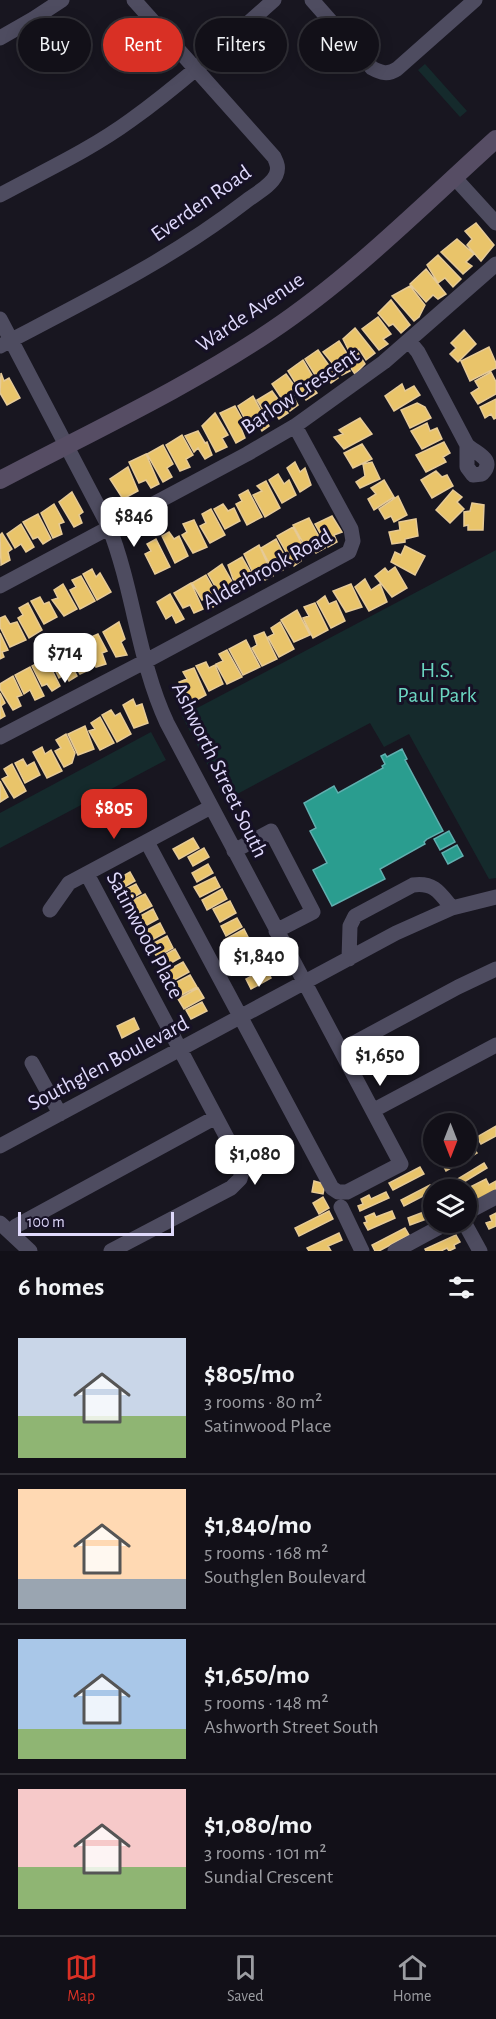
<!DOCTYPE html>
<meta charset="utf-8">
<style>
:root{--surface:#121018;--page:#1b1921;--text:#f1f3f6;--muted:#9c9da2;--line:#313037;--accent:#d93025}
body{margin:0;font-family:"Alegreya Sans",sans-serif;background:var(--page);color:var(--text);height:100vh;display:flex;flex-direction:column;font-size:22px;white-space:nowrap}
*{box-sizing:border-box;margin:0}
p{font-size:20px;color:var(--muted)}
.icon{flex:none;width:33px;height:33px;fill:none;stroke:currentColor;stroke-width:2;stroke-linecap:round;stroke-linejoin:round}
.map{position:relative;height:1251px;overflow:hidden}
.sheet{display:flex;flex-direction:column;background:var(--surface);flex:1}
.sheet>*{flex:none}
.guide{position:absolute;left:18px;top:18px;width:460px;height:54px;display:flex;gap:12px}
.needle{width:39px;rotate:180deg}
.fabs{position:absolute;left:423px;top:1113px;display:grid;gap:12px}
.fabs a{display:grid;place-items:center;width:54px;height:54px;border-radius:50%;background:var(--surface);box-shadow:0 3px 15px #0003,0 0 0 2px var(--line);font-size:30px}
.scale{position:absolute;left:18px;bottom:15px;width:156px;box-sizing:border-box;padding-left:6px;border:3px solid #dfd9fb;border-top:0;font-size:16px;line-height:21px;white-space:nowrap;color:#dfd9fb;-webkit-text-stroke:4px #161125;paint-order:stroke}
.price{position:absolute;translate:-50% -51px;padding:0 14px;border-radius:12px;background:#fff;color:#222;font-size:20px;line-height:39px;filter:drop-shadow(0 2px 3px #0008)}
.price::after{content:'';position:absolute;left:50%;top:36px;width:18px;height:14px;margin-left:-9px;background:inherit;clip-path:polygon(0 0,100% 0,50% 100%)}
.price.selected{background:var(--accent);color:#fff}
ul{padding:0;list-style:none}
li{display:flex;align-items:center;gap:18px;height:150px;padding:0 18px}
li+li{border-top:2px solid var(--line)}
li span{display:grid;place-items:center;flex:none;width:168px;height:120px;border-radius:0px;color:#555}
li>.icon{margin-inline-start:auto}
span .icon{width:72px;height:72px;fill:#fffc;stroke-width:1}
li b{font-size:26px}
h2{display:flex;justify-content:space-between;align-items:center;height:72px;padding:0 18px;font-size:26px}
.chip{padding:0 21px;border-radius:27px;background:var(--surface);box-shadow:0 3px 15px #0003,0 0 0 2px var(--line);font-size:21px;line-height:54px}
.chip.selected{background:var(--accent);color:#fff}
.menu{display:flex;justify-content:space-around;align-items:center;height:84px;border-top:2px solid var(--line);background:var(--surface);font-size:16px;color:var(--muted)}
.menu a{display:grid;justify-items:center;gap:3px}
.menu .selected{color:var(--accent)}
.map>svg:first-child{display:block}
</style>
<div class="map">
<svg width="496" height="1251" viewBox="0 0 496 1251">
<rect width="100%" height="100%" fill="#181620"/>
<path fill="#152a2c" d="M425,64L467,111L460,117L418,70Z
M496,550V878L489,879L409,734L384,747L370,723L226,800L182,716Z
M151,732L166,760L0,848V813Z"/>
<path fill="#e9c46a" stroke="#e6ca96" stroke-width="1.5" d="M476,223L494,245L481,261L467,245L472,239L465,231Z
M457,239L474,254L466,262L472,266L463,274L441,252Z
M438,255L461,279L453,287L445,278L438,283L427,265Z
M426,269L446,294L438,299L433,295L426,302L410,284Z
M410,286L425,305L419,317L414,321L392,296Z
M391,300L410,325L401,333L393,324L389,326L378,313Z
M378,317L391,334L383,339L388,344L379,350L362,329Z
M355,328L375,353L366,360L359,349L350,353L343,339Z
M464,330L476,344L458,362L450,354L456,348L451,343Z
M339,341L350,358L344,363L350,371L342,375L323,352Z
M489,347L496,363V368L470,381L461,361Z
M318,350L338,378L331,383L324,375L317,378L305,359Z
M358,353L365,364L355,374L348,364Z
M303,360L316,382L312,386L317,393L306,400L288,371Z
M491,372L496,382V394L478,404L471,393L479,388L475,381Z
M1,373L4,381L9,378L20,398L7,405L0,393Z
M286,374L299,392L293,396L298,405L290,411L272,384Z
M402,384L405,391L414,386L420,395L394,411L385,396Z
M272,391L288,413L279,419L274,412L267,417L257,400Z
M253,396L269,426L262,431L256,421L248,425L238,406Z
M496,399V418L494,419L491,414L485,418L480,407Z
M417,403L425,407L431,418L410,428L401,410Z
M235,406L246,426L241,428L245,438L236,443L220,413Z
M215,413L228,435L222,438L227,447L216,452L202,426Z
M360,418L372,434L344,449L334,437L343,434L339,430Z
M427,423L430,431L437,428L442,439L422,449L411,431Z
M198,431L205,443L207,442L212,455L205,459L198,448L194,452L185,436Z
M182,435L193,455L186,459L190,467L180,471L166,445Z
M444,442L450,453L443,457L446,462L426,472L416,455Z
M362,444L372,459L353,468L344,453Z
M163,445L173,464L167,468L172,477L163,482L147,454Z
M146,454L159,484L151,488L146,480L139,483L129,462Z
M295,462L300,472L305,468L311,485L300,492L287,468Z
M372,462L380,479L360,488L356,482L365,476L363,464Z
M128,467L138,491L123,499L110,479Z
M436,471L442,477L447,475L453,486L432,498L421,480Z
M278,474L284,484L289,480L296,495L282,503L269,480Z
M384,480L394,497L374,510L368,499L376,494L371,488Z
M266,481L280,508L265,517L253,495L262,491L257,486Z
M248,490L262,517L247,525L236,504L242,501L239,495Z
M453,490L462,497L457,502L464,509L450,523L436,510Z
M72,492L83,512L79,515L82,523L74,527L59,502Z
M398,496L407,515L394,522L391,516L385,519L379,509Z
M472,503L484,505L483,530H468V525L464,526V512L470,511Z
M54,504L64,522L59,524L62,534L53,538L41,513Z
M223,504L228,511L234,508L240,521L225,529L214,509Z
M211,509L225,535L210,543L200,526L206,523L202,514Z
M38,514L51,539L43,544L38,537L33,539L23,522Z
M332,516L342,532L334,535L337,542L328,547L315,524Z
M309,518L325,548L316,553L310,543L305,546L293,525Z
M416,519L418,536L405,539V542L392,544L389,532L400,530L399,522Z
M194,520L207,547L193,553L182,535L187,532L183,524Z
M21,524L34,547L26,552L21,544L15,548L7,534Z
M293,527L305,550L299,553L301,561L294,566L277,536Z
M169,532L174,539L179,536L188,556L175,563L162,536Z
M2,533L12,549L8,552L10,560L1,565L0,535Z
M156,539L170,567L155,574L145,554L151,551L147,544Z
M276,539L290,566L281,571L276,562L270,565L261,548Z
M259,545L273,576L265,580L261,572L254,575L244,554Z
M405,546L425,556L415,575L391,562L395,552L401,555Z
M242,557L251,573L244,577L250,587L242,591L233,579L228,565Z
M222,564L234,585L227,589L231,596L223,600L208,574Z
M395,567L407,588L392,597L375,576L385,568L388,572Z
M92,569L96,577L100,573L111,592L97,600L83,574Z
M206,575L221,602L213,607L207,598L202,600L192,583Z
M81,576L95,601L80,609L70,590L76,587L72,580Z
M365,579L371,590L380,584L387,602L369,611L355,587Z
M191,583L203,609L194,613L190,605L183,608L174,593Z
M63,584L77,609L64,616L52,600L58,598L54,590Z
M351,584L362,607L346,612L333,591Z
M170,594L184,619L176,623L172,615L166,619L157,602Z
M325,596L329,604L336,601L345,621L331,628L317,602Z
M40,597L44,604L49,602L57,617L44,624L31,601Z
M28,603L42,630L29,638L18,618L23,615L19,608Z
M315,603L328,630L313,638L303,618L309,616L304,607Z
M297,610L310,635L294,642L281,620Z
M5,616L10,624L17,622L26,640L10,647L0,627V618Z
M119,622L125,639L121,642L127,655L116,657L103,632Z
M280,622L294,649L279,657L268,637L274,634L271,628Z
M264,632L277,659L262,666L252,648L257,645L254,636Z
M0,633L8,650L2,652L4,657L0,659Z
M98,634L107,651L102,653L106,664L96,667L82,641Z
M78,640L90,660L85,662L89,670L80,674L65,648Z
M246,640L260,667L243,675L229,649Z
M63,649L77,676L69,681L65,674L59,678L49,657Z
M227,650L242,677L227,684L216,664L223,661L219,654Z
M46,658L60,686L52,691L47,684L42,686L32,666Z
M206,662L209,668L215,665L223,684L209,691L196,666Z
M30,667L44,696L35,700L30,690L24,694L15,675Z
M194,668L206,695L193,702L179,682L187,679L183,672Z
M13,676L22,695L17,697L21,706L13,710L0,689V684Z
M0,693L5,703L1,706L5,716L0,719Z
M133,699L136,706L142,704L148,723L134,728L123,705Z
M111,710L115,716L120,713L131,734L117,742L102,715Z
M100,717L114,743L100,750L89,731L95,729L91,723Z
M85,726L94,749L78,755L68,734Z
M66,734L75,753L72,763L64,767L55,751L61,748L56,740Z
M42,747L45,754L51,750L62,771L47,778L33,752Z
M23,759L27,766L34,762L40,775L25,783L15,763Z
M12,764L26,791L14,798L2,779L8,776L4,769Z
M0,781L8,797L0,802Z
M193,838L199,848L179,859L173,849Z
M204,848L209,857L193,866L188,857Z
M208,864L213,873L197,882L192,873Z
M130,872L135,881L119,890L114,881Z
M215,877L220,887L200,897L194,887Z
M136,884L141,893L125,902L120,892Z
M222,889L227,899L207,910L202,900Z
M145,894L152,906L135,915L129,902Z
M230,901L236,913L220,922L213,909Z
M153,909L158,919L138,930L133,920Z
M237,918L242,927L226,936L221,926Z
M160,923L165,933L150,941L145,931Z
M244,929L249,939L229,950L224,940Z
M167,936L173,948L157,957L150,945Z
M249,944L256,956L239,965L233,952Z
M175,949L180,958L164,967L159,958Z
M261,956L266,966L250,974L245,965Z
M183,962L189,972L169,983L163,973Z
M266,968L271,978L251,989L246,979Z
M190,975L197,987L178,997L171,985Z
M198,988L204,998L184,1009L178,999Z
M202,1002L207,1011L191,1019L186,1010Z
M134,1018L139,1029L122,1038L117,1026Z
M496,1126V1136L481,1144L477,1137Z
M473,1147L477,1153L446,1171L443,1165L445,1163L444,1156H466V1151Z
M484,1163L487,1168L459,1185L456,1180Z
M420,1167L424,1174L393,1190L389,1183Z
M486,1179L489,1185L496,1181V1190L468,1205L466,1202V1197L469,1196L466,1192L469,1190L468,1188Z
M314,1181L325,1184L323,1194L312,1192Z
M430,1185L433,1191L404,1206L401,1200Z
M386,1192L389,1198L360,1211L358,1206L363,1204L361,1199L369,1195L371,1199Z
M323,1197L329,1208L319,1214L313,1203Z
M434,1208V1221L431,1223L429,1218L410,1225L408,1218Z
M329,1211L333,1219L299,1236L295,1228Z
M392,1211L395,1218L368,1230L364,1223L367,1222L365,1217L374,1213L376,1217Z
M496,1213V1226L489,1229L486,1223L492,1221L490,1216Z
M405,1228L409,1235L379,1251H375L372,1245Z
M339,1233L342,1240L328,1246L331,1251H309L307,1248Z
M456,1235L460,1242L454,1245L455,1248L449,1251L447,1248L441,1251H426L425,1249Z"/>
<path fill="#2a9d8f" stroke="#60afaf" stroke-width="1.5" d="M402,749L407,759L405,760L443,831L427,839L424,842L425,844L380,869L385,879L332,906L313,870L327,863L310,831L316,828L304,803L334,786L338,793L383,768L382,766L385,764L381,756L385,754L387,757Z
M449,831L455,842L440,850L434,839Z
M457,845L463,856L448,864L442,853Z"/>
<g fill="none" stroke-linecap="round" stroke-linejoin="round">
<path stroke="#4e4c60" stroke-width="15" d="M312,0L372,68C381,73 388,75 397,69L475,0
M0,38L33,19L62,0
M454,177L496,223
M0,195C44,171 90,150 131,120C181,84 227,42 274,0
M0,319L109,527C134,591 138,661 167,723L401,1164L347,1192H338L332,1188L147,842
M409,341L418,352L467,445V467L473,475L482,474C496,459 477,454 467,445
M0,346C84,302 170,260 245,202C255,194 271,186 276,175C279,168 277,163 274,157L134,0
M0,586L247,454L295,426L384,362L496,264
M0,737L146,661L349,552L353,541L351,529L295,426
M234,851L271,831L313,912L276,931
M87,874L243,1168L240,1179L231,1188L111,1251
M50,910L69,883L211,807
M349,959L350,926L355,916L413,885C434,882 440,893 452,908
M341,1050L458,987L496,969
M32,1063L60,1114
M374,1110L496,1045
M0,1146L396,933L452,908L496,897
M341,1207L362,1251
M466,1213L496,1197
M464,1222L480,1251
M0,1223L30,1251
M10,1232L16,1226L216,1117
M395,1251L449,1222"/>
<path stroke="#564d64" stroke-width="18" d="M0,480C91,432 186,388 271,331C353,276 423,205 496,139"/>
</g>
<g text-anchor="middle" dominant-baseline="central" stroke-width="6" stroke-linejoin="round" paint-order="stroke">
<g font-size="22" fill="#dfd9fb" stroke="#161125">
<text transform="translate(201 203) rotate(-35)">Everden Road</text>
<text transform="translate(250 312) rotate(-34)">Warde Avenue</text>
<text transform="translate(300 391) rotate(-34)">Barlow Crescent</text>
<text transform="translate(267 569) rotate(-29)">Alderbrook Road</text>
<text transform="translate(220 770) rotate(64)">Ashworth Street South</text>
<text transform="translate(145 935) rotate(62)">Satinwood Place</text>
<text transform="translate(108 1063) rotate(-28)">Southglen Boulevard</text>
</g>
<g font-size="22" fill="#6bd5c1" stroke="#161125">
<text x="437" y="670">H.S.<tspan x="437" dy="25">Paul Park</tspan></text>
</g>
</g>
</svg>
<div class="fabs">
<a><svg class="needle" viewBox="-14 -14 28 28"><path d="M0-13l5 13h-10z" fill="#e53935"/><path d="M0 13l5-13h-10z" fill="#9c9da2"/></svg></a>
<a><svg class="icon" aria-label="layers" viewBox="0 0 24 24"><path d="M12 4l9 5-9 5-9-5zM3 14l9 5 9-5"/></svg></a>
</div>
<div class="scale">100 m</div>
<b class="price" style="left:134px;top:548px">$846</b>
<b class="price" style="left:65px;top:684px">$714</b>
<b class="price selected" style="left:114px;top:840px">$805</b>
<b class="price" style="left:259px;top:988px">$1,840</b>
<b class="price" style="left:380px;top:1087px">$1,650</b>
<b class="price" style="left:255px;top:1186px">$1,080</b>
<div class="guide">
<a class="chip">Buy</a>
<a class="chip selected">Rent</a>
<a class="chip">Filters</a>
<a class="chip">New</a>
</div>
</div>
<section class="sheet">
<h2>6 homes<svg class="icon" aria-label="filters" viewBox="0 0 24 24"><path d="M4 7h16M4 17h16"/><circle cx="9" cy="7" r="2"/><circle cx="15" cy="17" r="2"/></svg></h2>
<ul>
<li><span style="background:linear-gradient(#c9d6e8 65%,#8fb573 0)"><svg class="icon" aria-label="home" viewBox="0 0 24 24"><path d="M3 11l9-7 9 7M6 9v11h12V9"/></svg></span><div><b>$805/mo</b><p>3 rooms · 80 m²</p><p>Satinwood Place</p></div></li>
<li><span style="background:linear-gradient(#ffd9b3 75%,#9aa5b1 0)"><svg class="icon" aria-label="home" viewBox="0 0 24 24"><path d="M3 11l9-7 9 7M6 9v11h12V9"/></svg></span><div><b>$1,840/mo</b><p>5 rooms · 168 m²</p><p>Southglen Boulevard</p></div></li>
<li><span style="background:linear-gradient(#a9c7e8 75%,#8fb573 0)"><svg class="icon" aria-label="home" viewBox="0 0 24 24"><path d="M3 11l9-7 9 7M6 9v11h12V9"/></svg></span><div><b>$1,650/mo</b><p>5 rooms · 148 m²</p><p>Ashworth Street South</p></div></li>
<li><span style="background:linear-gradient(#f6c9c9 65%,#8fb573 0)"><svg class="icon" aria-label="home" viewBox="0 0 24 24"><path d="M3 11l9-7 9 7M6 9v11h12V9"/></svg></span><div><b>$1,080/mo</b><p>3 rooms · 101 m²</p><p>Sundial Crescent</p></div></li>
</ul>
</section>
<nav class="menu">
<a class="selected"><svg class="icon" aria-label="map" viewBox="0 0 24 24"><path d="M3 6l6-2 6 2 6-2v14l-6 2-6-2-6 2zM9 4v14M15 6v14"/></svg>Map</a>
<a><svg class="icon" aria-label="saved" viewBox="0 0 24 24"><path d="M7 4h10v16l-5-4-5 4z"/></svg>Saved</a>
<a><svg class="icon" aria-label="home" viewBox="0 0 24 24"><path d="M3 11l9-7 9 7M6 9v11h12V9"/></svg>Home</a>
</nav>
